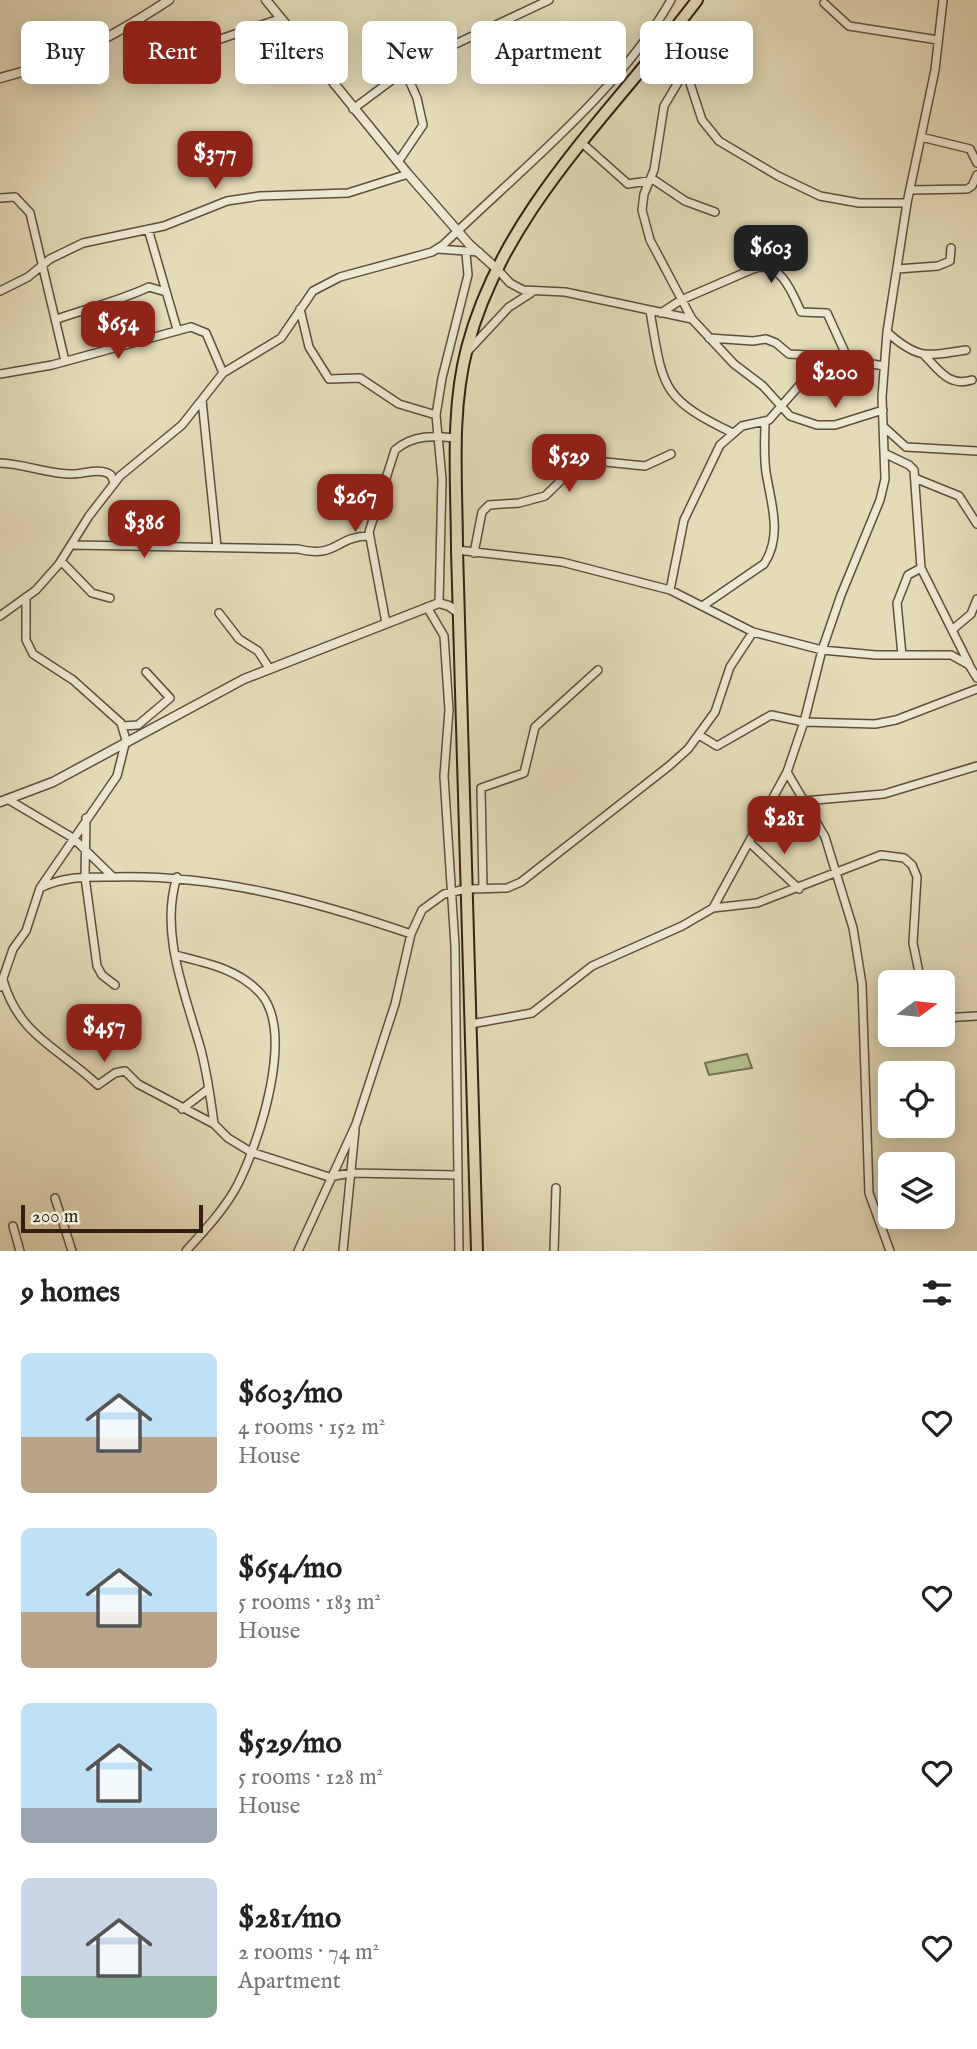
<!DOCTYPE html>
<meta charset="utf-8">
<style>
:root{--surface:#fff;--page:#f6f6f6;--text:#222;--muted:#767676;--accent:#8f2418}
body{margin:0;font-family:"IM FELL English",serif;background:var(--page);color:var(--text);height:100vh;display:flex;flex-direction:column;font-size:26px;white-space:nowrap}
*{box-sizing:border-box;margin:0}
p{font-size:23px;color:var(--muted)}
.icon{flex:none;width:38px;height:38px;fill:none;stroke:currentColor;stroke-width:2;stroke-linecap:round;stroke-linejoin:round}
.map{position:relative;height:1251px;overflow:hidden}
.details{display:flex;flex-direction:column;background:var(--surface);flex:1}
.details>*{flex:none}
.top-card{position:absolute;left:21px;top:21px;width:936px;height:63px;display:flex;gap:14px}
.needle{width:46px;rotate:75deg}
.controls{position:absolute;left:878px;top:970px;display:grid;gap:14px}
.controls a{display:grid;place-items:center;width:77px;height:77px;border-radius:10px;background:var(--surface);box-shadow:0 4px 18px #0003;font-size:35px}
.scale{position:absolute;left:21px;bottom:18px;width:182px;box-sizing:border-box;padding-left:7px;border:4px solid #332015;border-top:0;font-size:19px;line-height:24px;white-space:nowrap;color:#332015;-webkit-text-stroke:5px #ede8d2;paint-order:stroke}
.price{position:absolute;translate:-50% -60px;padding:0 16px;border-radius:14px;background:var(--accent);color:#fff;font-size:23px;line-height:46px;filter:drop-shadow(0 2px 4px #0008)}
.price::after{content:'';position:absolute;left:50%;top:42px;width:21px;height:16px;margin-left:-10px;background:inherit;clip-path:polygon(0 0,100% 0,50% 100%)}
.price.active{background:#222;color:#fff}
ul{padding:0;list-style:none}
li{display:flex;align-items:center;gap:21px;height:175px;padding:0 21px}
li span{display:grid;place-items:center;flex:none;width:196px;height:140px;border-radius:10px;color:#555}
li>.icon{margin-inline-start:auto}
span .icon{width:84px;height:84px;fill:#fffc;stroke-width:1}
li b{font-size:30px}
h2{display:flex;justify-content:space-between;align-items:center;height:84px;padding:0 21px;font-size:30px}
.pill{padding:0 24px;border-radius:10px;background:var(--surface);box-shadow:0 4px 18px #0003;font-size:24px;line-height:63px}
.pill.active{background:var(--accent);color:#fff}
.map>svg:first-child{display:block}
</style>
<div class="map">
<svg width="977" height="1251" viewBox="0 0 977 1251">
<rect width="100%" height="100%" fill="#e4dbb9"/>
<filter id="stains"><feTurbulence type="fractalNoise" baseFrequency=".00286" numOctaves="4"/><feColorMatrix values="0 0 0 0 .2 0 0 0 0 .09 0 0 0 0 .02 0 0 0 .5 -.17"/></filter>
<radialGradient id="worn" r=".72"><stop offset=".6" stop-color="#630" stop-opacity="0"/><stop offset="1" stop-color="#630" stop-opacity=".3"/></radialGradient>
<path fill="#b4c08f" stroke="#747052" stroke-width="2" d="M747,1054L752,1068L709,1075L705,1063Z"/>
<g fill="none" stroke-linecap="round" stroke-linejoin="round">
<defs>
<path id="minor" d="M824,3L849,26L938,40
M672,34L685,47L687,74L702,120L719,141L778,176L820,196L859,203H907
M685,47L727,53
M152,59L194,48L279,19
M686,69L664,106L654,170L644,194L642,210L650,240L692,319L734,364L763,386L790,416L817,425H835L883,410
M353,109L400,74L447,48L549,0
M921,137L970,149L977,163
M582,143L628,184L654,180L685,201L715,212
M398,162L423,125L417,98L405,71
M910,190L967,189L972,186L977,175
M0,198L15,197L30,213L65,361
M148,229L177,329
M438,249L479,252
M497,269L510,283L523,290L565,292L692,319
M897,269L938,266L950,261L951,248
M0,291L28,277L50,259L83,243L164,226L227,201L260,196L348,193L408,174
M300,309L309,347L329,379L360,378L399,404L436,415
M650,311C663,387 660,398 733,433
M661,313L681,300L753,269C780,259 792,292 801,312L827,313L848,359
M57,319C89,308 119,301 149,287L166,292
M887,332C918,360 927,356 966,350
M709,338L753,341L766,339L776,343L789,354L825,356
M468,351L509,307L531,293
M925,356C940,371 949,387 972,380
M0,374L52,365L191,327L206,333L223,373
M202,400L217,547
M885,428L906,447L977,451
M886,454L909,465L914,470L921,568L969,664
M0,463C25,464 48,474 72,474C85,474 100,467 111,475L114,483
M917,479L959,496L977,524
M73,545L298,549C337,559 336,536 369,536
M457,550L562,562L670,590L753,632L822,650L876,655H951L969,665L977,678
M474,553L482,512L489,505L519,503L545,496L579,463L586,460L645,466L671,454
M61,561L92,593L110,598
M670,590L684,520L720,445L742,426L769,420L825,356L884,366
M439,603L442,479L436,415L442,378L468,275L466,253
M704,605L764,564C782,537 772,506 767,478C763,460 765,440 765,422
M427,607L444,636L449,710L444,776L455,946L459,1251
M219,613L239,639L258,651L269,668
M0,616L36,590L59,564L89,516L120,476L182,425L223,373L281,338L313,291L340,277L432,252L443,245C519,171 619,92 671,0
M386,623L369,532L395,450C414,434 434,436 456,438
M952,630L971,614L977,599
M902,655L897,603L908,575L921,568
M123,726L138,725L170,698L146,672
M699,735L717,746L771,715L804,722L875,724L896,720L977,689
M787,772L825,837L853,928L862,984L869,1193L890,1251
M9,800L73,838L112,876
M804,801L884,794L977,766
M86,818L85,877L97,966L102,975L115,985
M750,843L799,889
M177,877C159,933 186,996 201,1050C207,1073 211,1101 214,1124L228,1138L251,1152L329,1177L351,1173L456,1175
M40,888C65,876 87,877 113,877C215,874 315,901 411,934
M483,889L481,788L524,773L535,727L598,670
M713,908L757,903L881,855L904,858L912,865L917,877L913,943L921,982
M175,955C206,963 239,969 261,994C295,1034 259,1142 238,1184C225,1209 204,1231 186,1251
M3,980C19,1036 59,1048 98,1085L115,1073L125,1071L138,1084L214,1124
M0,987L13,949L26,931L40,888L117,776L126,740L121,723L73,680L33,654L26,640V597
M943,1018L977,1016
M471,1024L532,1013L592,966L682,926L713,908L787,772L804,722L822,650L841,595L880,500L885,479L882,397L887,332L907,203L935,70L943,0
M182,1109L207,1090
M55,1198L72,1251
M13,1226L20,1251
M298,1251L356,1124L395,1004L411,934L422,910L444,894L466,889L507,888L521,882L669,766L688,749L715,712L730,667L753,632
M343,1251L355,1130
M554,1251L556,1188"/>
<path id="tertiary" d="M266,0L408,174L469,244L497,269
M0,78C68,61 111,38 169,0
M0,802L53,782L244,679L439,603L449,606L459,613"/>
<path id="primary" d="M477,1251L457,550C457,484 450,413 467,348C503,210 614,111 697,0"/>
</defs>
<use href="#minor" stroke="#5f4f3e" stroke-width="10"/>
<use href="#tertiary" stroke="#5f4f3e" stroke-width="11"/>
<use href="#primary" stroke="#332015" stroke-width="14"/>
<use href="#minor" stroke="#ede8d2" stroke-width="7"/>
<use href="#tertiary" stroke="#ede8d2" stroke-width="8"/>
<use href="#primary" stroke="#e4dbb9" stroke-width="10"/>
</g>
<rect width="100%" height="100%" filter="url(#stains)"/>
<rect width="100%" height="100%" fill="url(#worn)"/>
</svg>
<div class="controls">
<a><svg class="needle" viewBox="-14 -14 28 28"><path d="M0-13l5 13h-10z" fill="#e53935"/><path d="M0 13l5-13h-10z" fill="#767676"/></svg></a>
<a><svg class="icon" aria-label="locate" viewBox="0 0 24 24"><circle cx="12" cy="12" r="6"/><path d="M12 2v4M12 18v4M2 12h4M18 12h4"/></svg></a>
<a><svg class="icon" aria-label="layers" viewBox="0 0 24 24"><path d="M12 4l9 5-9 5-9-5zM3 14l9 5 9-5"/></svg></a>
</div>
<div class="scale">200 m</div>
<b class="price" style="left:215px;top:191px">$377</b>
<b class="price active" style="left:771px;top:285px">$603</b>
<b class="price" style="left:118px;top:361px">$654</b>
<b class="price" style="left:835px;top:410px">$200</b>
<b class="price" style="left:569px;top:494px">$529</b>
<b class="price" style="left:355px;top:534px">$267</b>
<b class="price" style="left:144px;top:560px">$386</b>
<b class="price" style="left:784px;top:856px">$281</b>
<b class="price" style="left:104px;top:1064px">$457</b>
<div class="top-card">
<a class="pill">Buy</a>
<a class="pill active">Rent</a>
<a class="pill">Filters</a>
<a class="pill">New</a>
<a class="pill">Apartment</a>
<a class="pill">House</a>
</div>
</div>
<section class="details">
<h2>9 homes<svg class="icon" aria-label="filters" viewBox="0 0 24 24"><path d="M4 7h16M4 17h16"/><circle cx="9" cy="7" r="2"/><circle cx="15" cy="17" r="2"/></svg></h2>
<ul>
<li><span style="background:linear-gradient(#bfe0f5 60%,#b9a48a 0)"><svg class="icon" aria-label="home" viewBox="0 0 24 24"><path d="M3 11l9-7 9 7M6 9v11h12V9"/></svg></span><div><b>$603/mo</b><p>4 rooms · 152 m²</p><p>House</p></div><svg class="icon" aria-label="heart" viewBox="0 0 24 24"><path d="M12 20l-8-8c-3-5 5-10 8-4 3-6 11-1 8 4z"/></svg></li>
<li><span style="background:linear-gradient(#bfe0f5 60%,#b9a48a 0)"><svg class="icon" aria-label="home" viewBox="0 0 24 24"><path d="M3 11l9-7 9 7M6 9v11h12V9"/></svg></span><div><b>$654/mo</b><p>5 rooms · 183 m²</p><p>House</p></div><svg class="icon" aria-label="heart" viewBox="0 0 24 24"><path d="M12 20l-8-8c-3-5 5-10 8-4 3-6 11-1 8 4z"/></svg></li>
<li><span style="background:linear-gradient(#bfe0f5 75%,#9aa5b1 0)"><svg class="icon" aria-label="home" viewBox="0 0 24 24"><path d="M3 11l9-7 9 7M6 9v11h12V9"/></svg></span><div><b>$529/mo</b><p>5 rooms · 128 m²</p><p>House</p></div><svg class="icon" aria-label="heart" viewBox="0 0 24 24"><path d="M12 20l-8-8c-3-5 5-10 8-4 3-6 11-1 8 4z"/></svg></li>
<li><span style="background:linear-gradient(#c9d6e8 70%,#7fa58c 0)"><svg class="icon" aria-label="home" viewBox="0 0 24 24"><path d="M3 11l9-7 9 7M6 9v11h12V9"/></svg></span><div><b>$281/mo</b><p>2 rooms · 74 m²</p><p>Apartment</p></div><svg class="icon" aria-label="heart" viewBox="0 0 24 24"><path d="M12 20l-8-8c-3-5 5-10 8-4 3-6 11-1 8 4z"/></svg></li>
</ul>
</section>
